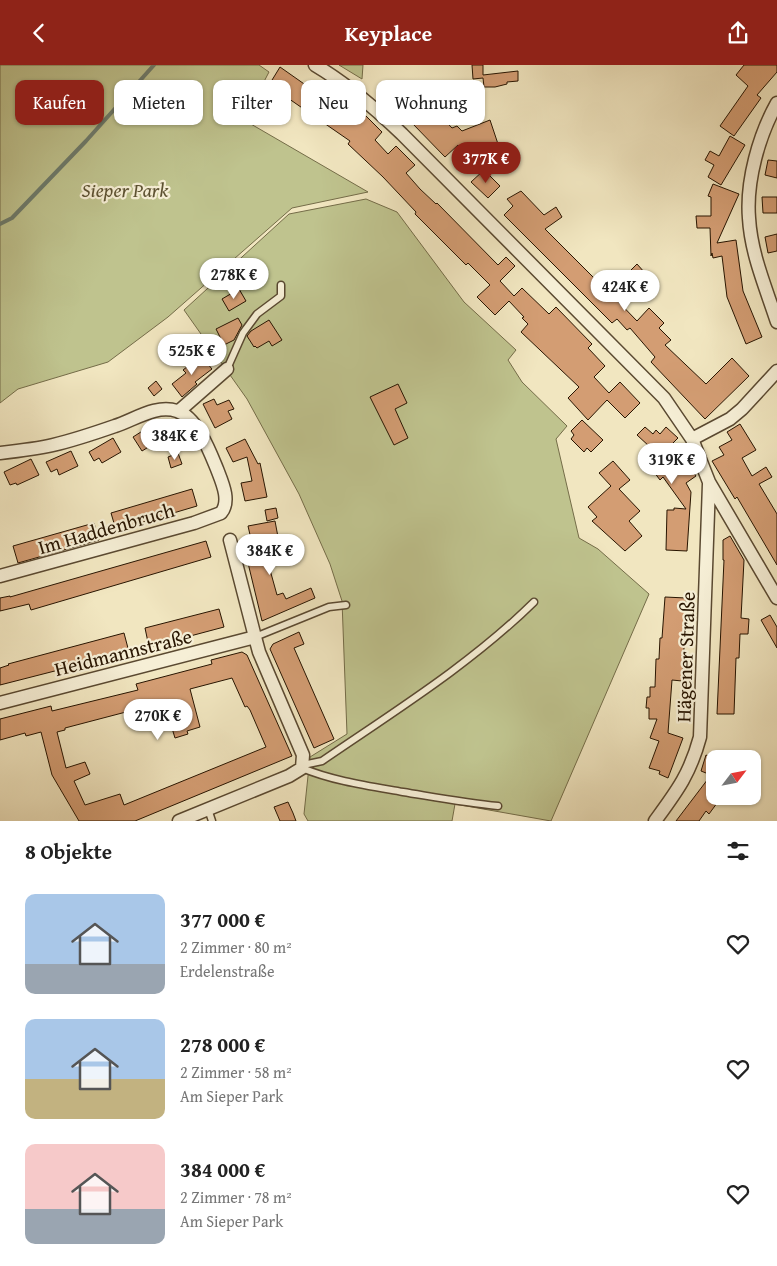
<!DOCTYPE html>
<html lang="de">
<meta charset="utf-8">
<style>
:root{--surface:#fff;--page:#f2f2f2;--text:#222;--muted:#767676;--accent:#8f2418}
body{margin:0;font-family:"Gentium Book Plus",serif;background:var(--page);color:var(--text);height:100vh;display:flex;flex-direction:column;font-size:19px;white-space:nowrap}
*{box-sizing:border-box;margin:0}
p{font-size:16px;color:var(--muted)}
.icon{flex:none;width:28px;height:28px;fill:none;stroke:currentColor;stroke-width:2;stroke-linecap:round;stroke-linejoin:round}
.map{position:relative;height:756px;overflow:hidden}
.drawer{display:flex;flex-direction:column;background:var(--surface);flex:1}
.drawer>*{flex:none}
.banner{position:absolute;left:15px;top:15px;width:500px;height:45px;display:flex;gap:10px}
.needle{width:32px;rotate:58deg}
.buttons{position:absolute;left:706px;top:685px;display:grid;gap:10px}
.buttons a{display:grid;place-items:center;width:55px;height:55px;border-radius:10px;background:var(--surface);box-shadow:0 1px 4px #0004;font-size:25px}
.price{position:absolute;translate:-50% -42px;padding:0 11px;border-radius:18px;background:#fff;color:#222;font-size:16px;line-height:32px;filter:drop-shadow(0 1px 2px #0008)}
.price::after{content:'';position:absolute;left:50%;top:30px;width:15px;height:11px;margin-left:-8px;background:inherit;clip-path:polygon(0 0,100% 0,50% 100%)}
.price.on{background:var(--accent);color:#fff}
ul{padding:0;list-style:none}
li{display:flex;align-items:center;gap:15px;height:125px;padding:0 25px}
li span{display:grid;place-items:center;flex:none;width:140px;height:100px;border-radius:10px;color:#555}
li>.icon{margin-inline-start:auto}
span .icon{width:60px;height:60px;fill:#fffc;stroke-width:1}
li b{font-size:21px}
h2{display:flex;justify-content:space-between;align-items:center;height:60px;padding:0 25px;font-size:21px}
.pill{padding:0 18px;border-radius:10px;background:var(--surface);box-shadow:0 1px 4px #0004;font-size:18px;line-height:45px}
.pill.on{background:var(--accent);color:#fff}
header{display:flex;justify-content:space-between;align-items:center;height:65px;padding:0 25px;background:var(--accent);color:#fff;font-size:22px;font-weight:600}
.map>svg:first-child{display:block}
</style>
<header><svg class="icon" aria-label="back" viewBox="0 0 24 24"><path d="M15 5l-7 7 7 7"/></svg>Keyplace<svg class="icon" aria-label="share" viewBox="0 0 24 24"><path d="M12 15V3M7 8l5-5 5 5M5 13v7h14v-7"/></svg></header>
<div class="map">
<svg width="777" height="756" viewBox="0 0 777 756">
<rect width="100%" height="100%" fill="#f1e6c0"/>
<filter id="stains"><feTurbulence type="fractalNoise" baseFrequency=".004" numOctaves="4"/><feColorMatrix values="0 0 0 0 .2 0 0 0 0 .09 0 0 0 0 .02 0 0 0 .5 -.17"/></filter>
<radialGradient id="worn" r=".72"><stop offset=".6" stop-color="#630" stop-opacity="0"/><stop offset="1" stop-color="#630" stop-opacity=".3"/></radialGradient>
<path fill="#bfc38e" stroke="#746c48" d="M0,0H259L269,7L244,55L368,127L292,143L168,252L108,297L18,324L0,338Z
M339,0H363L362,14Z
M366,134L397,147L464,237L516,285L508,295L522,317L567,361L556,374L579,473L598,484L649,529L551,756L455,739L452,756H308L304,749L310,692L347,669L342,536L330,499L299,429L247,334L184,245L289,149Z"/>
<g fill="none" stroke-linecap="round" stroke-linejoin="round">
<path stroke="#6d7b6c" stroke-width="4" d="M0,159L12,153L86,76L154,0"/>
</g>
<path fill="#d39d73" stroke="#281501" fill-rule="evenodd" d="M472,0H483V10L518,6V16L507,17V19L495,22H484L483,13L473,14Z
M744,0H777V7L757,30L761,33L734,71L720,61L748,21L736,10Z
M280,2L317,28L325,18L346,33L339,43L357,56L364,49L382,67L375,75L388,89L396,81L415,100L406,108L420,124L436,139L437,138L498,200L506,192L515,201L500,216L514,231L522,223L549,249L556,242L592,279L588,283L605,301L594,312L609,328L620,317L640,338L625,353L607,335L588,355L568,333L579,322L521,267L528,259L522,253L524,252L509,236L495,250L477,232L490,220L468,198L466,200L415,149L416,147L383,112L348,79L350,76L269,20Z
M391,17L408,32L404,36L419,51L424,47L428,50L434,44L452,63L457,61L462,66L490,55L499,82L476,90L472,79L464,86L458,80L445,92L412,58L380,29Z
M730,71L745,80L721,120L708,112L714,100L705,95L710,86L719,91Z
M768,95L777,96V113L765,110Z
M484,105L500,121L488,133L471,117Z
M713,119L739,129L717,178L736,175L743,226L762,272L746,279L727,232L722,191L713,193L712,188L711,191L710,163H697L696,151H711V132L708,131Z
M521,126L544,150L556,142L562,152L545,164L599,218L609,210L616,218L608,226L637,256L649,243L664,258L659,263L671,275L665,280L706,319L732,293L749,311L705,354L651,297L655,292L630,263L627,265L617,254L612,258L504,150L513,141L507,134Z
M762,132H777V148H763Z
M777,169V186L768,188L765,172Z
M637,199L645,208L632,221L624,212Z
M239,224L246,236L229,246L222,234Z
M238,253L242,260L234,275L224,280L216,264Z
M269,255L282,275L272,281L269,276L257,283L255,281L254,282L247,271L251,266Z
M201,291L212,304L195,317L197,319L182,332L172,319L186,308L183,305Z
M156,316L162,324L154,331L148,323Z
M398,319L407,338L395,344L408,373L394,380L370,332Z
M214,334L217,340L229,335L234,344L228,346L232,354L215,363L203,339Z
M582,355L603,375L591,387L587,383L584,387L571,374L574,370L571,366Z
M740,359L756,385L742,393L752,411L766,402L772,412L759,419L777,449V500L737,432L735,434L712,396L724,390L719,382L732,375L727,367Z
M645,362L653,369L656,365L660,369L666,362L678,373L672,379L696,411L686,418L691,427L687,486L666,485L667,445H674V443L686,444L663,412L660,415L651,403L663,394L637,370Z
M153,363L160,375L142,386L133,372L144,365L145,367Z
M113,373L121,387L102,398L99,393L94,396L89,387Z
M245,374L258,399L260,398L267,432L245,436L241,418L252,416L247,392L233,397L226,383Z
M71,386L78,401L59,410L57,404L51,407L46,397Z
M178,388L182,399L171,403L168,392Z
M31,394L39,410L17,420L16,418L10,420L4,407Z
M613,396L630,415L619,424L640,446L629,456L642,471L625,486L592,456L597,452L588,442L611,421L599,408Z
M192,424L197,441L116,465L111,448Z
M276,443L278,453L267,456L265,445Z
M275,456L278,472L262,476L277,530L283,528L286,534L311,523L315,533L262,556L248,498L256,496L248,461Z
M94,458L99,475L18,498L13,481Z
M730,471L744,495L741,553L749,554L748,569H740L739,593H736L734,649H717L724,495H723V475Z
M206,476L211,492L31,545L29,539L0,546V533L10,531V532Z
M665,532L686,533L683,608L682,616L672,615L668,668L683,673L668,713L659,709L660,706L649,703L659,676L650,673L657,654H649V643H646L647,632H650V622H655L656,594H659L660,573H662Z
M219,544L224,562L149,582L145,563Z
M770,550L777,562V583L761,555Z
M299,567L304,579L294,583L334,674L314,683L270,584L273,579Z
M124,568L129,587L0,620V603L9,600L8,599Z
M242,587L247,590L292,691L135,756H79L52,710L41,667L26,671L25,668L0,675V654L51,641L52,646L138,625L136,619L212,599L211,595ZM232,613L245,642L247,641L250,645L266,682L124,740L120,729L85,740L74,716L90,709L85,697L66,703L57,667L65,665V663L164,637L175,673L188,669L187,666L200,662L190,624Z
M706,690L715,694V731L720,734L709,749L706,746L699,756H676L711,710L701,706Z
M288,737L293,748L296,756H280L274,742Z"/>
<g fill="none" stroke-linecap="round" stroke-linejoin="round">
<defs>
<path id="service" d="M227,304L243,268L257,249L281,231V220
M255,572L329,542L346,540
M303,700L322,696C395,646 471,599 534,537
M302,703C333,716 369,721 403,727C434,732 466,738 498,741
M208,744L212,756"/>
<path id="minor" d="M315,0C347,19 375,43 402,69L664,333L692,374L709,417L777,533
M777,38C759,70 746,116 749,153C751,189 766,223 777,257
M179,346L227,304
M692,374L730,354L742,344L777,306
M0,388C18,386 36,384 53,380C74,375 95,368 115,361C134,355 156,339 177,346C197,352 210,387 217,404C222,417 231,436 221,448L194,458L0,511
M230,475L255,572
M0,638L255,572L259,587L303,690L302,703L289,711L179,756
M655,756C677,726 690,709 700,672L709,419"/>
</defs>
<use href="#service" stroke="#5a4931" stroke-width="9"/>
<use href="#minor" stroke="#5a4931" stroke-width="15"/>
<use href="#service" stroke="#f6efd6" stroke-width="6"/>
<use href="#minor" stroke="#f6efd6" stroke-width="12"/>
</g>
<g text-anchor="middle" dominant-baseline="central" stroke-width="4.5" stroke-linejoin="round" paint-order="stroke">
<g font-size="20" font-style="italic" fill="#5d5232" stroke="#f6efd6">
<text x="125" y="124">Sieper Park</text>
</g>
<g font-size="20" fill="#281501" stroke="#f6efd6">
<text transform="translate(106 463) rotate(-16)">Im Haddenbruch</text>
<text transform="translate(123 587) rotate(-14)">Heidmannstraße</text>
<text transform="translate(685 592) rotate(-88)">Hägener Straße</text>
</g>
</g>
<rect width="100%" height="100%" filter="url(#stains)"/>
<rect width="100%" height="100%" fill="url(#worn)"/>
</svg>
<div class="buttons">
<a><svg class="needle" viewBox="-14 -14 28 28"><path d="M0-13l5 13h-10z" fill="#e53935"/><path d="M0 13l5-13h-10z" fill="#767676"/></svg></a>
</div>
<b class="price on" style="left:486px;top:119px">377K €</b>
<b class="price" style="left:234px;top:235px">278K €</b>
<b class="price" style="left:625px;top:247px">424K €</b>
<b class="price" style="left:192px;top:311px">525K €</b>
<b class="price" style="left:175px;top:396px">384K €</b>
<b class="price" style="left:672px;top:420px">319K €</b>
<b class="price" style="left:270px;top:511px">384K €</b>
<b class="price" style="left:158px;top:676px">270K €</b>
<div class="banner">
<a class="pill on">Kaufen</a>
<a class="pill">Mieten</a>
<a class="pill">Filter</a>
<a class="pill">Neu</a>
<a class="pill">Wohnung</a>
</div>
</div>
<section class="drawer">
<h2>8 Objekte<svg class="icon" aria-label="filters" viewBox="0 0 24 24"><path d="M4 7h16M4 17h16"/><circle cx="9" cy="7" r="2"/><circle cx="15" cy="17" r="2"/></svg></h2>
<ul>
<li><span style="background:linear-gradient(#a9c7e8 70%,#9aa5b1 0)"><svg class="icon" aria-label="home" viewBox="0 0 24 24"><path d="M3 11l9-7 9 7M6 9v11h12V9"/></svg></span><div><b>377 000 €</b><p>2 Zimmer · 80 m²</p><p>Erdelenstraße</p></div><svg class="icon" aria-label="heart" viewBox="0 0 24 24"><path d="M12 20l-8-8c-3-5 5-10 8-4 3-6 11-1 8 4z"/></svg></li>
<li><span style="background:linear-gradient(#a9c7e8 60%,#c2b280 0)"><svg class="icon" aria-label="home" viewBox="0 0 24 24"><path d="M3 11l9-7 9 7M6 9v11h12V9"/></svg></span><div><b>278 000 €</b><p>2 Zimmer · 58 m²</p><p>Am Sieper Park</p></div><svg class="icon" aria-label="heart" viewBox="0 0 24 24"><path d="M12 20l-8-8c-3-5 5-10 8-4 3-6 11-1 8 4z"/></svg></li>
<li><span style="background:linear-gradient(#f6c9c9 65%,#9aa5b1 0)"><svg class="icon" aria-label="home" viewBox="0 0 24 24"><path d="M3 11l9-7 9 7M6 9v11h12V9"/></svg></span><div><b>384 000 €</b><p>2 Zimmer · 78 m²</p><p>Am Sieper Park</p></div><svg class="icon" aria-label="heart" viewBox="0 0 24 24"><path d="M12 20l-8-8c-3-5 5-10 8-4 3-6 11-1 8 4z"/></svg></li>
</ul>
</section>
